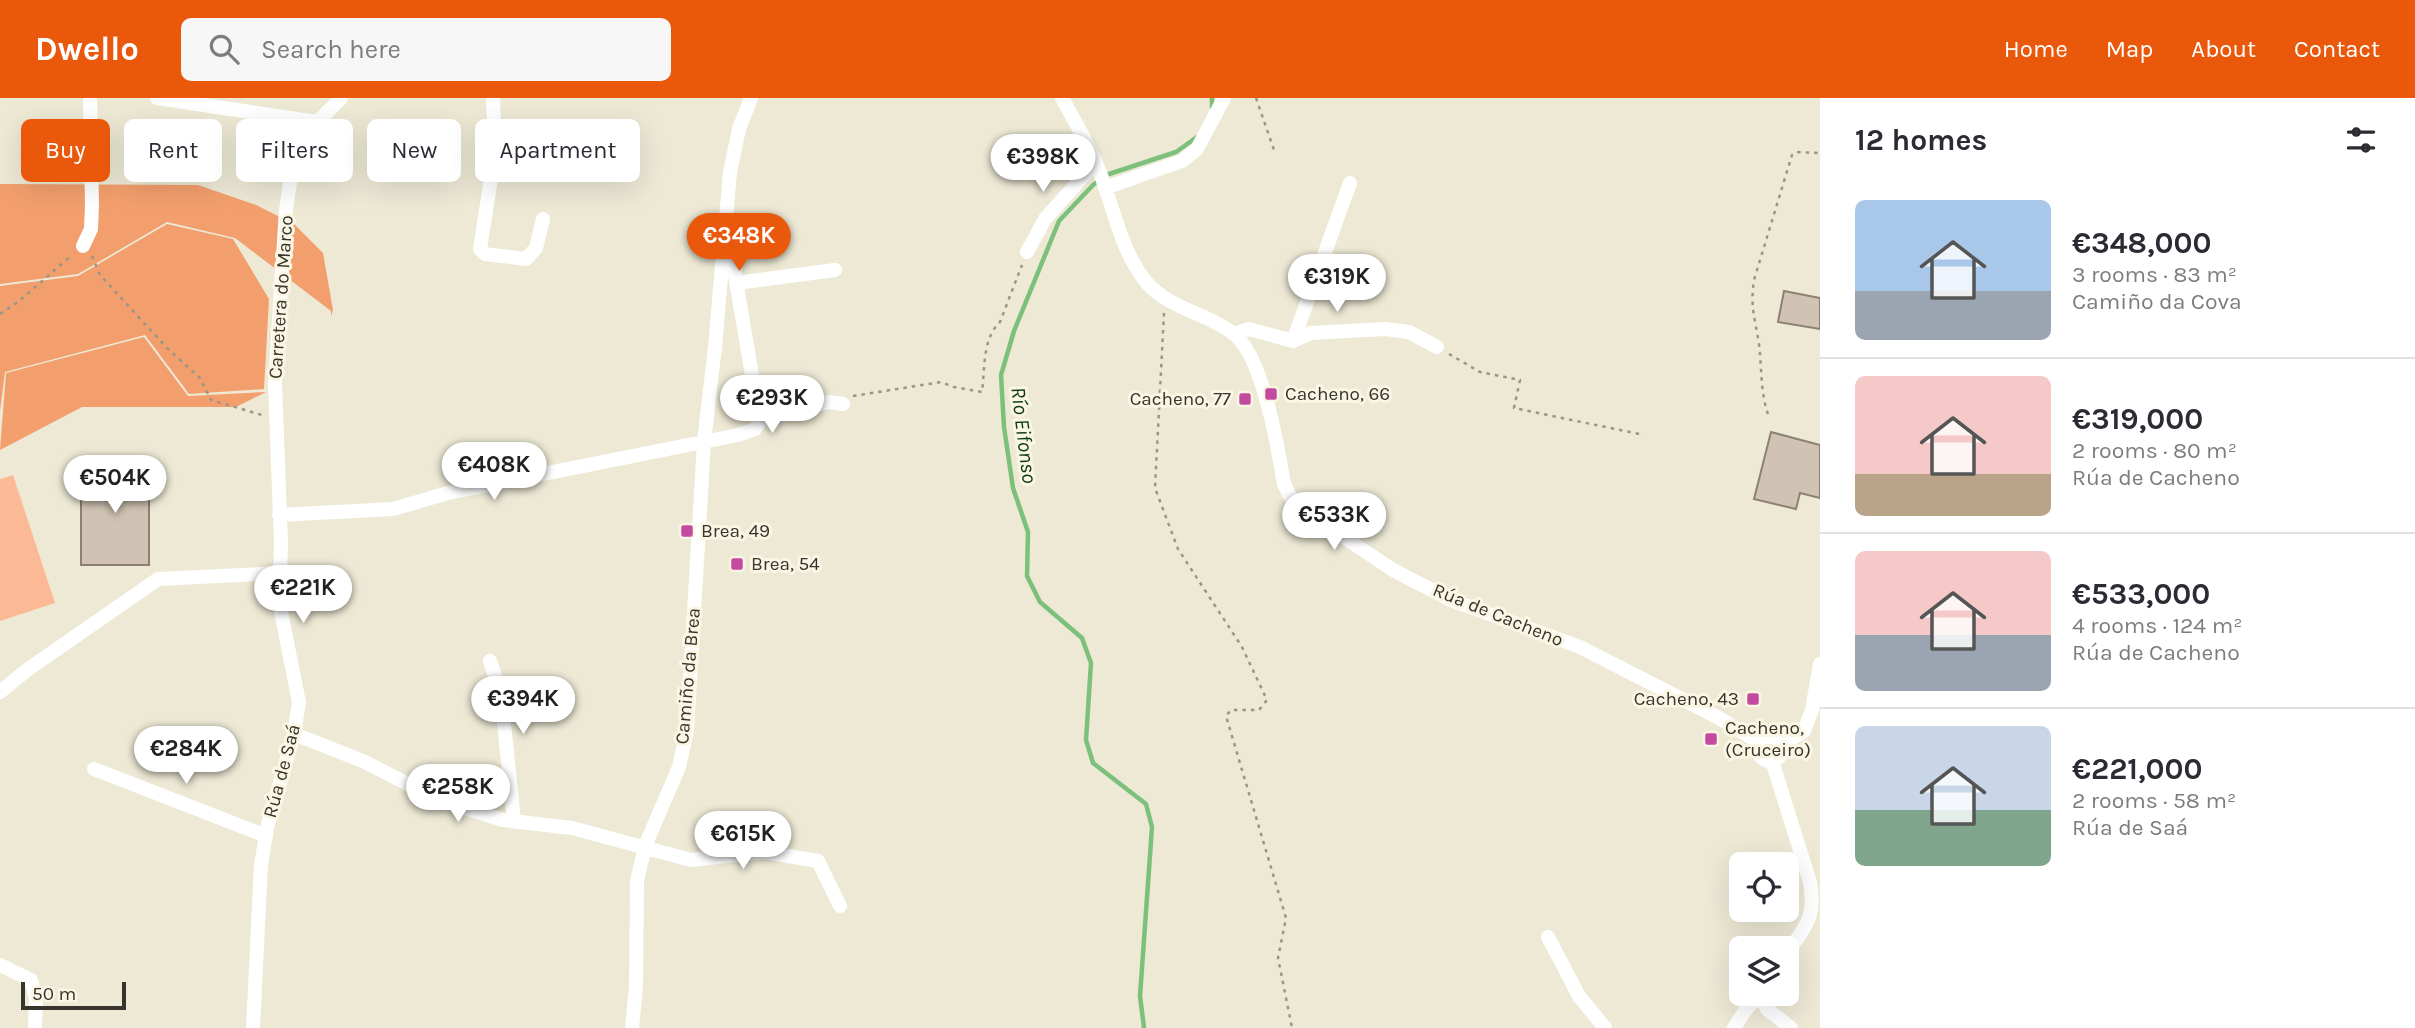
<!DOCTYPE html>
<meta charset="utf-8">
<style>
:root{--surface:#fff;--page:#f7f7f7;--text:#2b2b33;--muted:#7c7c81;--line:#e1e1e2;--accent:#ea580c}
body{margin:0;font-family:Karla,sans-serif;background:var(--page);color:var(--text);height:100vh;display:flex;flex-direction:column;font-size:26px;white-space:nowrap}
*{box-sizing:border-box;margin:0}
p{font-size:23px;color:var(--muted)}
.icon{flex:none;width:38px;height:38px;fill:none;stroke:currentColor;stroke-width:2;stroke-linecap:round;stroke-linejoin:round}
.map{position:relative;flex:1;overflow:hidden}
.sheet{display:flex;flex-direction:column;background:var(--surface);width:595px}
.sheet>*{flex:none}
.guide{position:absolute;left:21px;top:21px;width:665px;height:63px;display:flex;gap:14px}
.controls{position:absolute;left:1729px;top:754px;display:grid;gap:14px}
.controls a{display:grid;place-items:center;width:70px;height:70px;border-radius:10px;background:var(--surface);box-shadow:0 7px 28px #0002;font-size:35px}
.scale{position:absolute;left:21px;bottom:18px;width:105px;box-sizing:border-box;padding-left:7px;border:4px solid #36352d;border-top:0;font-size:19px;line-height:24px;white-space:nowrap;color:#36352d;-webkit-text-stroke:5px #faf6e3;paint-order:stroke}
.price{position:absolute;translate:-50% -60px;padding:0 16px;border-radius:24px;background:#fff;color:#222;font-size:23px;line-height:46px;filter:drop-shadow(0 2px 4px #0008)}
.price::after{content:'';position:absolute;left:50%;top:42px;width:21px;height:16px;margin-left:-10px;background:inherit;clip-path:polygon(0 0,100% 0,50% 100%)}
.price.active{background:var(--accent);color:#fff}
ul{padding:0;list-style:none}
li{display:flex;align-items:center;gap:21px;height:175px;padding:0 35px}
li+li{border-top:2px solid var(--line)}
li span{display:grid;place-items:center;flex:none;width:196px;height:140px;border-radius:10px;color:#555}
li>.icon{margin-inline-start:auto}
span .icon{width:84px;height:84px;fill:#fffc;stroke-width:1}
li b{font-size:30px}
h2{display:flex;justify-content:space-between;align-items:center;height:84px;padding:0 35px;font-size:30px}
.chip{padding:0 24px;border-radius:10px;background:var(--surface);box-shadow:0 7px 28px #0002;font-size:24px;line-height:63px}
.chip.active{background:var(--accent);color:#fff}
header{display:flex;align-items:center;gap:42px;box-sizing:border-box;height:98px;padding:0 35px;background:var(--accent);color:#fff}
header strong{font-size:33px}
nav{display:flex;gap:38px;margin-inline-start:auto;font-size:24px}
.search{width:490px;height:63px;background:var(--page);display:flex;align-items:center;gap:18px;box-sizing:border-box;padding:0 24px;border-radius:10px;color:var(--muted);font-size:26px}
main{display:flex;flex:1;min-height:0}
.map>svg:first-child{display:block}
</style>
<header>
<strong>Dwello</strong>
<div class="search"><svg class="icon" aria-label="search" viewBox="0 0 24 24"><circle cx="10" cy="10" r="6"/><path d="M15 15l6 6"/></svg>Search here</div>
<nav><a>Home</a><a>Map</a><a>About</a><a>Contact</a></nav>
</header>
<main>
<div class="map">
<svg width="1820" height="930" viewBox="0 0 1820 930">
<rect width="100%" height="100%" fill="#ede9d5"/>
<path fill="#fbba95" d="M13,377L55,505L0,523V381Z"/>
<path fill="#f39f6d" d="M0,86L198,87L256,107L294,126L323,155L333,212L331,218V213L235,140L167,124L78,176L0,186Z
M167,126L233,141L269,201L264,291L189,296L145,237L5,274L0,313V188L78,178Z
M144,239L188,298L266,294L236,309H82L0,352L6,275Z"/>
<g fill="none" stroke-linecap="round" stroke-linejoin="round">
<path stroke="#7cc07b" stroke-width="4.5" d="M1212,0V10
M1144,930L1140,898L1152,729L1146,706L1093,665L1086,642L1091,565L1082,540L1040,504L1027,478L1028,434L1013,390L1004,329L1001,277L1014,233L1059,123L1094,86L1109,76L1176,54L1197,39"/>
</g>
<path fill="#d0c3b3" stroke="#8c8172" stroke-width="2" d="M1784,193L1820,200V231L1778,224Z
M1771,334L1820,347V400L1800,395L1796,411L1754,401Z
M81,366H149V467H81Z"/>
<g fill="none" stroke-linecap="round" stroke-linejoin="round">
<path stroke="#999688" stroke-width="2.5" stroke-dasharray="3.5 5" stroke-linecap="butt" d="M1256,0L1275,55
M92,158L100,177L168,251L200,280L211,302L262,317
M1164,215L1155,390L1178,451L1242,549L1267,602L1259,612H1231L1226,618L1286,820L1278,860L1292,930
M0,216L18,204L72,157
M1449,256L1480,274L1520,282L1514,310L1644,337
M853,298L941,284L954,289L982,294C985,271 982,241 1000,224L1022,167
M1768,316C1760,293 1762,270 1759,246C1755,220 1750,209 1754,182L1792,57L1797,54L1820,55"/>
<path stroke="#fff" stroke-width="14" d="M157,0L317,24
M493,0L495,55L480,151L485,156L526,161L536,150L543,121
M1062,0C1074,22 1087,44 1097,67C1113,105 1120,153 1147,185C1170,211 1207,215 1234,236C1263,259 1278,350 1284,386L1290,398L1299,409L1393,472L1451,502L1580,549L1719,620L1760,645
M1105,90L1182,63L1197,51L1224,0
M83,148L91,131L92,107L90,0
M728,148L733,165L754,289L762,321
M1027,154L1045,121L1096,64
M736,185L835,172
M1234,236L1249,231L1293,243L1311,235L1385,231L1409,234L1437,249
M1293,243L1350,85
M279,417L393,411L448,395L738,337L755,331L762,321L829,304L843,306
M490,563L501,596L514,723
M0,594L27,572L158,481L280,475
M294,636L363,663L439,702L503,722L572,730L691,762L764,754L818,763L840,808
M1758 651a12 12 0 1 1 24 0a12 12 0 1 1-24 0Z
M1781,647L1804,633L1812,612L1820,566
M1772,663L1810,784C1816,819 1806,828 1787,855
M94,671L266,738
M1548,839L1579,898L1605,930
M0,867L31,882L36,900L35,930
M1762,899L1767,911L1791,930
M253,930L261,767L267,730L294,636L299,604L279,504L281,445L275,286L286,112L294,57L303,39L341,0
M632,930L636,888L637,783L645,748L679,669L687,633L704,344L715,249L730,74L739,31L751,0
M1734,930C1742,917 1748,905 1762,899V896"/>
</g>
<g fill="#c34b9f" stroke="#faf6e3" stroke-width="2.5">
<rect x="1264" y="289" width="14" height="14" rx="3.5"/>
<rect x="1238" y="294" width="14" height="14" rx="3.5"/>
<rect x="680" y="426" width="14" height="14" rx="3.5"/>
<rect x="730" y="459" width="14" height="14" rx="3.5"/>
<rect x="1746" y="594" width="14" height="14" rx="3.5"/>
<rect x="1704" y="634" width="14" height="14" rx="3.5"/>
</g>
<g text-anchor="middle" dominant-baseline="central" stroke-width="6" stroke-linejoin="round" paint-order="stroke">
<g font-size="19" fill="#36352d" stroke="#faf6e3">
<text transform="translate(281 199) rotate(-86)">Carretera do Marco</text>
<text transform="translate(1498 517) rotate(22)">Rúa de Cacheno</text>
<text transform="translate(688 578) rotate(-85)">Camiño da Brea</text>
<text transform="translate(282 673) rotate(-75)">Rúa de Saá</text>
</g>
<g font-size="19" fill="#36352d" stroke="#faf6e3" text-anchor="start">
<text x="1285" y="296">Cacheno, 66</text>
<text x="1231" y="301" text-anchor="end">Cacheno, 77</text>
<text x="701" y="433">Brea, 49</text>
<text x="751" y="466">Brea, 54</text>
<text x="1739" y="601" text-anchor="end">Cacheno, 43</text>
<text x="1725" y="630">Cacheno,<tspan x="1725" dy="22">(Cruceiro)</tspan></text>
</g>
<g font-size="21" font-style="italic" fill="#0a3b0e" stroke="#faf6e3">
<text transform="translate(1024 337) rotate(83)">Río Eifonso</text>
</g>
</g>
</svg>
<div class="controls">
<a><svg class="icon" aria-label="locate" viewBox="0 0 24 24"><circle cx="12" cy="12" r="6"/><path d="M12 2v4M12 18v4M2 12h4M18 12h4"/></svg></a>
<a><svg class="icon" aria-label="layers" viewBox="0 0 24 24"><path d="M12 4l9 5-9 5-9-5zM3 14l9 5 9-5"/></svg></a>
</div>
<div class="scale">50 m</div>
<b class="price" style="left:1043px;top:96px">€398K</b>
<b class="price active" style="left:739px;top:175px">€348K</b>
<b class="price" style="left:1337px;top:216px">€319K</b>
<b class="price" style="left:772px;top:337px">€293K</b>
<b class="price" style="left:494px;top:404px">€408K</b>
<b class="price" style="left:115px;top:417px">€504K</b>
<b class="price" style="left:1334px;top:454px">€533K</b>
<b class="price" style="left:303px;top:527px">€221K</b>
<b class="price" style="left:523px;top:638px">€394K</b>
<b class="price" style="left:186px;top:688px">€284K</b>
<b class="price" style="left:458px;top:726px">€258K</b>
<b class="price" style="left:743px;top:773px">€615K</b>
<div class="guide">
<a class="chip active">Buy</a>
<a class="chip">Rent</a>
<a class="chip">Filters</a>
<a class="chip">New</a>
<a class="chip">Apartment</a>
</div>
</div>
<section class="sheet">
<h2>12 homes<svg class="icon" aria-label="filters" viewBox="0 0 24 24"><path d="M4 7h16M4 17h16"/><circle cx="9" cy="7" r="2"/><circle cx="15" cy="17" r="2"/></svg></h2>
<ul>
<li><span style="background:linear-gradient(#a9c7e8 65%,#9aa5b1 0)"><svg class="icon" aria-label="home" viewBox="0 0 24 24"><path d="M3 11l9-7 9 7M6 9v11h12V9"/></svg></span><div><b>€348,000</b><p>3 rooms · 83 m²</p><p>Camiño da Cova</p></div></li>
<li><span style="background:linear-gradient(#f6c9c9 70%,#b9a48a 0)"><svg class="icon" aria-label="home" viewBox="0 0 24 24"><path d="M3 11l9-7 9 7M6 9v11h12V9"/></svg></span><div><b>€319,000</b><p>2 rooms · 80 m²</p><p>Rúa de Cacheno</p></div></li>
<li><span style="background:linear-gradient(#f6c9c9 60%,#9aa5b1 0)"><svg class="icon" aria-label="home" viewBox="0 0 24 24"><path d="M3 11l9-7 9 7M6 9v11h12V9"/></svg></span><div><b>€533,000</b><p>4 rooms · 124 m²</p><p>Rúa de Cacheno</p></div></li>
<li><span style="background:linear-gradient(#c9d6e8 60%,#7fa58c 0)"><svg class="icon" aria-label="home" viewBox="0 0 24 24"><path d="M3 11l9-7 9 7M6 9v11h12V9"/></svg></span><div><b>€221,000</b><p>2 rooms · 58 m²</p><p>Rúa de Saá</p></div></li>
</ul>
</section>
</main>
